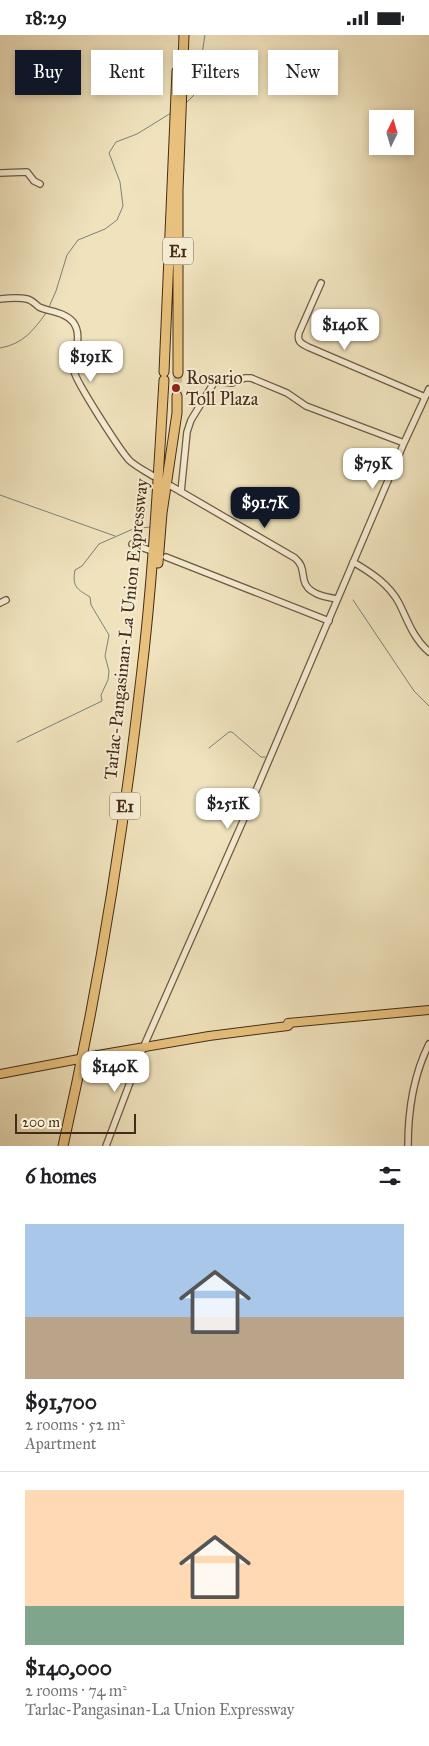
<!DOCTYPE html>
<meta charset="utf-8">
<style>
:root{--surface:#fff;--page:#f6f6f6;--text:#202124;--muted:#757577;--line:#e0e0e0;--accent:#111827}
body{margin:0;font-family:"IM FELL Great Primer",serif;background:var(--page);color:var(--text);height:100vh;display:flex;flex-direction:column;font-size:19px;white-space:nowrap}
*{box-sizing:border-box;margin:0}
p{font-size:16px;color:var(--muted)}
.icon{flex:none;width:28px;height:28px;fill:none;stroke:currentColor;stroke-width:2;stroke-linecap:round;stroke-linejoin:round}
.map{position:relative;height:1111px;overflow:hidden}
.side{display:flex;flex-direction:column;background:var(--surface);flex:1}
.side>*{flex:none}
.banner{position:absolute;left:15px;top:15px;width:400px;height:45px;display:flex;gap:10px}
.needle{width:32px;rotate:5deg}
.controls{position:absolute;left:369px;top:75px;display:grid;gap:10px}
.controls a{display:grid;place-items:center;width:45px;height:45px;border-radius:0px;background:var(--surface);box-shadow:0 2px 8px #0003;font-size:25px}
.scale{position:absolute;left:15px;bottom:12px;width:121px;box-sizing:border-box;padding-left:5px;border:2px solid #452c18;border-top:0;font-size:14px;line-height:18px;white-space:nowrap;color:#452c18;-webkit-text-stroke:4px #f5ecd3;paint-order:stroke}
.price{position:absolute;translate:-50% -42px;padding:0 11px;border-radius:10px;background:#fff;color:#222;font-size:16px;line-height:32px;filter:drop-shadow(0 1px 2px #0008)}
.price::after{content:'';position:absolute;left:50%;top:30px;width:15px;height:11px;margin-left:-8px;background:inherit;clip-path:polygon(0 0,100% 0,50% 100%)}
.price.active{background:var(--accent);color:#fff}
ul{padding:0;list-style:none}
li{display:grid;align-content:center;gap:10px;height:265px;padding:0 25px}
li+li{border-top:1px solid var(--line)}
li span{display:grid;place-items:center;height:155px;border-radius:0px;color:#555}
li>.icon{margin-inline-start:auto}
span .icon{width:90px;height:90px;fill:#fffc;stroke-width:1}
li b{font-size:21px}
h2{display:flex;justify-content:space-between;align-items:center;height:60px;padding:0 25px;font-size:21px}
.chip{padding:0 18px;border-radius:0px;background:var(--surface);box-shadow:0 2px 8px #0003;font-size:18px;line-height:45px}
.chip.active{background:var(--accent);color:#fff}
.status{display:flex;justify-content:space-between;align-items:center;height:35px;padding:0 25px;background:var(--surface);direction:ltr}
.status svg{height:14px;fill:currentColor}
.map>svg:first-child{display:block}
</style>
<div class="status"><b>18:29</b><svg viewBox="0 0 49 12"><path d="M0 12V9h3v3zM5 12V6h3v6zM10 12V3h3v9zM15 12V0h3v12zM26 1h20v11H26zM47 4h2v5h-2z"/></svg></div>
<div class="map">
<svg width="429" height="1111" viewBox="0 0 429 1111">
<rect width="100%" height="100%" fill="#efe2bc"/>
<filter id="stains"><feTurbulence type="fractalNoise" baseFrequency=".004" numOctaves="4"/><feColorMatrix values="0 0 0 0 .2 0 0 0 0 .09 0 0 0 0 .02 0 0 0 .5 -.17"/></filter>
<radialGradient id="worn" r=".72"><stop offset=".6" stop-color="#630" stop-opacity="0"/><stop offset="1" stop-color="#630" stop-opacity=".3"/></radialGradient>
<g fill="none" stroke-linecap="round" stroke-linejoin="round">
<path stroke="#7b827a" stroke-width="1" d="M185,69L196,58L205,0
M49,272L56,256L67,220L78,205L105,194L117,185L123,171L120,147L109,118L116,107L137,99L171,78
M0,313C23,309 33,296 46,278
M0,460L115,501
M353,565L414,656L429,671
M17,707L102,666L101,660L108,645L109,636L105,621L109,600L91,570L90,562C77,554 72,552 75,535L82,531L99,509L133,494L150,492
M209,713L229,697H232L261,722H265"/>
<path stroke="#cdbe9b" stroke-width="8" stroke-dasharray="8 4" stroke-linecap="butt" d="M78,1027L92,1025"/>
<path stroke="#cdbe9b" stroke-width="9" stroke-dasharray="9 4.5" stroke-linecap="butt" d="M177,361L178,338"/>
<defs>
<path id="minor" d="M0,138L27,137L34,146L40,149
M321,248L299,298C297,306 300,308 308,312L425,362
M0,264C9,263 18,262 27,264C32,265 35,269 39,272C50,277 65,277 73,287C84,301 72,321 74,336C76,347 121,417 130,426C137,432 145,436 153,441
M171,451L295,523C303,530 302,535 304,545C307,559 325,562 337,564
M181,457L187,397L191,385L215,346L232,348L245,343H251L287,358L306,371L404,408
M132,509L149,515
M166,522L329,586
M353,527C370,537 389,549 399,568C408,586 413,603 429,617
M0,568L6,565
M106,1111L143,1013L243,786L404,408L429,354
M408,1111C408,1077 414,1039 429,1009"/>
<path id="major" d="M288,988L429,975
M92,1021L209,1001L288,991L291,988
M0,1039L79,1024"/>
<path id="highway" d="M164,337L177,36
M178,338V155L184,0
M158,528L162,478L177,378V361
M63,1111C98,957 123,801 141,643C153,544 158,445 164,345"/>
</defs>
<use href="#minor" stroke="#705a41" stroke-width="8"/>
<use href="#major" stroke="#452c18" stroke-width="10"/>
<use href="#highway" stroke="#452c18" stroke-width="11"/>
<use href="#minor" stroke="#f5ecd3" stroke-width="5.5"/>
<use href="#major" stroke="#e8c17e" stroke-width="8"/>
<use href="#highway" stroke="#e8c17e" stroke-width="9"/>
</g>
<circle fill="#8f2418" stroke="#f5ecd3" stroke-width="2" cx="176" cy="353" r="5"/>
<g text-anchor="middle" dominant-baseline="central" stroke-width="4" stroke-linejoin="round" paint-order="stroke">
<g fill="#f5ecd3" stroke="#7a6650" stroke-width="1">
<rect x="163" y="202.5" width="30" height="27" rx="4"/>
<rect x="110" y="757.5" width="30" height="27" rx="4"/>
</g>
<g font-size="16" font-weight="bold" fill="#452c18">
<text x="178" y="216">E1</text>
<text x="125" y="771">E1</text>
</g>
<g font-size="18" fill="#452c18" stroke="#f5ecd3" text-anchor="start">
<text x="186" y="343">Rosario<tspan x="186" dy="21">Toll Plaza</tspan></text>
</g>
<g font-size="18" fill="#452c18" stroke="#f5ecd3">
<text transform="translate(126 594) rotate(-84)">Tarlac-Pangasinan-La Union Expressway</text>
</g>
</g>
<rect width="100%" height="100%" filter="url(#stains)"/>
<rect width="100%" height="100%" fill="url(#worn)"/>
</svg>
<div class="controls">
<a><svg class="needle" viewBox="-14 -14 28 28"><path d="M0-13l5 13h-10z" fill="#e53935"/><path d="M0 13l5-13h-10z" fill="#757577"/></svg></a>
</div>
<div class="scale">200 m</div>
<b class="price" style="left:345px;top:316px">$140K</b>
<b class="price" style="left:91px;top:348px">$191K</b>
<b class="price" style="left:373px;top:455px">$79K</b>
<b class="price active" style="left:265px;top:494px">$91.7K</b>
<b class="price" style="left:228px;top:795px">$251K</b>
<b class="price" style="left:115px;top:1058px">$140K</b>
<div class="banner">
<a class="chip active">Buy</a>
<a class="chip">Rent</a>
<a class="chip">Filters</a>
<a class="chip">New</a>
</div>
</div>
<section class="side">
<h2>6 homes<svg class="icon" aria-label="filters" viewBox="0 0 24 24"><path d="M4 7h16M4 17h16"/><circle cx="9" cy="7" r="2"/><circle cx="15" cy="17" r="2"/></svg></h2>
<ul>
<li><span style="background:linear-gradient(#a9c7e8 60%,#b9a48a 0)"><svg class="icon" aria-label="home" viewBox="0 0 24 24"><path d="M3 11l9-7 9 7M6 9v11h12V9"/></svg></span><div><b>$91,700</b><p>2 rooms · 52 m²</p><p>Apartment</p></div></li>
<li><span style="background:linear-gradient(#ffd9b3 75%,#7fa58c 0)"><svg class="icon" aria-label="home" viewBox="0 0 24 24"><path d="M3 11l9-7 9 7M6 9v11h12V9"/></svg></span><div><b>$140,000</b><p>2 rooms · 74 m²</p><p>Tarlac-Pangasinan-La Union Expressway</p></div></li>
</ul>
</section>
